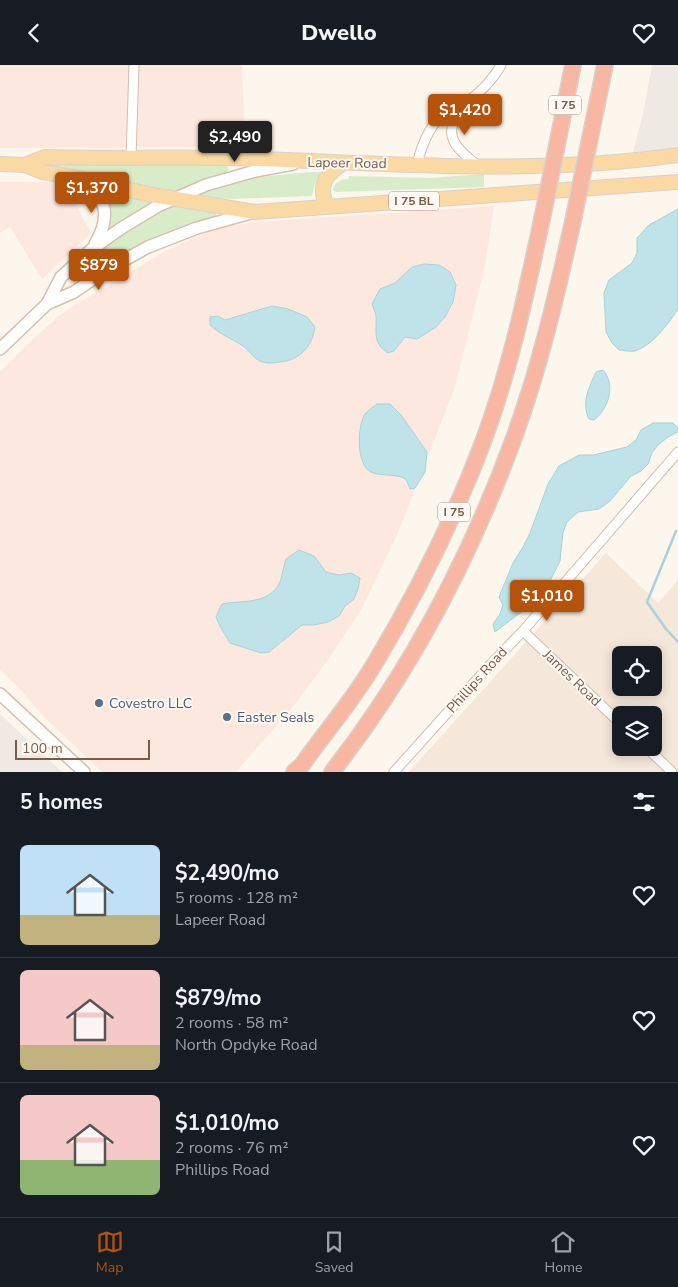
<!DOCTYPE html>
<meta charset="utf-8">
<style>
:root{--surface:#171b24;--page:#242831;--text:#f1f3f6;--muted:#9ea1a6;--line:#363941;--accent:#b45309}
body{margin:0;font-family:"Nunito Sans",sans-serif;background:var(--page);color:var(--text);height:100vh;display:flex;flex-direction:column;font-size:19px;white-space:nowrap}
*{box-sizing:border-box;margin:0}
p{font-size:16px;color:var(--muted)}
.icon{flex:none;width:28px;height:28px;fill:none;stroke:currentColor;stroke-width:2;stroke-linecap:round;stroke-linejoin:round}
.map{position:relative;height:707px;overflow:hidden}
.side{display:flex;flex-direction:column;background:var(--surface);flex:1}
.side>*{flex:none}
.fabs{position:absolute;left:612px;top:581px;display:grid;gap:10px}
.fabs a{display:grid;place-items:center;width:50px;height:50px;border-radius:8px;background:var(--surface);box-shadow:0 2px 12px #0003;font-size:25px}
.scale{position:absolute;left:15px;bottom:12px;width:135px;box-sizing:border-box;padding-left:5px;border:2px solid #7a5c4d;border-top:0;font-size:14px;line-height:18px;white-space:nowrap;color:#7a5c4d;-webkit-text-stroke:4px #fffaf3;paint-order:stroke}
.price{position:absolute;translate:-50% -42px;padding:0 11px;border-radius:5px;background:var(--accent);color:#fff;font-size:16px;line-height:32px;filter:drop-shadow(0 1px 2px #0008)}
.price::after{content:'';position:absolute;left:50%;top:30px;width:15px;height:11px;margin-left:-8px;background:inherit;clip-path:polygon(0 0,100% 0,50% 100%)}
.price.selected{background:#222;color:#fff}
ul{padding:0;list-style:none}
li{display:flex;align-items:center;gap:15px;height:125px;padding:0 20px}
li+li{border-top:1px solid var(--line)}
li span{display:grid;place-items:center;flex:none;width:140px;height:100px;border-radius:8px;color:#555}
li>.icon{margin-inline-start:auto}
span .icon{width:60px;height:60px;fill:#fffc;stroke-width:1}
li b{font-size:21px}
h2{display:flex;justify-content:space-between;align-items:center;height:60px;padding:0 20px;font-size:21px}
header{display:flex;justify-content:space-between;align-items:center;height:65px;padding:0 20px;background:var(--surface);font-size:22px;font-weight:800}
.dock{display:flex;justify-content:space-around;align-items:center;height:70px;border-top:1px solid var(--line);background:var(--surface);font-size:14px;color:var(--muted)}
.dock a{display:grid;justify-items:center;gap:2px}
.dock .selected{color:var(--accent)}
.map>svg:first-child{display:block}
</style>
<header><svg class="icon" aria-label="back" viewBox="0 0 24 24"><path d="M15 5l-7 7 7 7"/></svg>Dwello<svg class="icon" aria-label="heart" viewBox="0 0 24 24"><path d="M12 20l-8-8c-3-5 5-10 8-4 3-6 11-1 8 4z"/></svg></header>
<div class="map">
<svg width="678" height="707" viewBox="0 0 678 707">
<rect width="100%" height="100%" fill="#fdf6ec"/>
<path fill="#f5e8da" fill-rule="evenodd" d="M606,488L658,538L678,515V707H409ZM621,590H654V622H621ZM621,650H654V682H621Z"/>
<path fill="#fde8e0" d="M0,0H242L245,82L0,83Z
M0,117H64L91,168L42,214L10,162L0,168Z
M494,141L485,201L455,322L398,468L362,543L327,596L295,639L236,707H102L44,652L20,624L0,605V307L31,276L60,250L75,240L164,187L201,170L226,162L255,157Z"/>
<path fill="#efe9e4" d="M652,0H678V85L632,91L643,49Z
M0,649L62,707H0Z"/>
<path fill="#d8ecc9" d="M57,98H224L229,103L228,106L224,109L195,118L171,128L57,104L55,100Z
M312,107H320L321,108L315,118L312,131L232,134L200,132L198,130C216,114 287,109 312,107Z
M484,109V122L336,127L333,125C334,117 342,114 349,114V111L431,113Z
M101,124L154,137L107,166Z
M173,140L216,145V151C165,166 119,188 75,218L70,212L110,178Z"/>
<path fill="#bfe3e8" stroke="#a5d3da" d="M678,144V244C668,259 653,280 635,286C630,287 623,285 619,285L612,278L606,267L604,228L609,215L632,198L637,188V173L649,160Z
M424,199L439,200L450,207L456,220L453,237L445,252L436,262L417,274L405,272L394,286L388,288C372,278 377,266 376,251C376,247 373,243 372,239L380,224L395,218L412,202Z
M272,241L288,244L307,252L315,262C312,282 300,295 280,297C273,298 266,299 260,296C253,293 249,285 243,281C231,273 221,270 210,260V252L218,251L225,255Z
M603,305C616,320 609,343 594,355L589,354C581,338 589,322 596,307Z
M377,339H390L401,350L427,387L425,407L415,423L410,424L406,414C395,408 382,412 371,407C356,400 357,361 365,349C368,345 374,342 377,339Z
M653,358H673L678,363V367L668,372L658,380L652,388L648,399L641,406L631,411L610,436L599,444L578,447L567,457L563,467L560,496L547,522L537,535L495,567L493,559L500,549L503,540L499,532L513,498L523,482L530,468L548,419L559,401L579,390H593L627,382L636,375L641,365Z
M299,485L314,491L326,507L339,510L351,508L360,513L358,524L354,534L345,541L339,551L328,557L314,560H302L269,587L261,588L230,578L220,561L216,552L222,539C241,535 265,540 278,521C282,515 283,502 286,494Z"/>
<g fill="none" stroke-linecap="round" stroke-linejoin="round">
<path stroke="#a5d3da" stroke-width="2.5" d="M676,466L647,537L666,564L678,577"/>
<defs>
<path id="street" d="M465,38C461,45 456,52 453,59C446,78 467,91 478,101
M131,93L134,0
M417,99C422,79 430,59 446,46C452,42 458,41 464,38C478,31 494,13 501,0
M523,566L621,659
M646,682L672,707
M394,707L491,599L523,566L678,387"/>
<path id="secondary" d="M85,115C108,134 110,154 95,179
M47,239L74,227L108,204L148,182L197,163L251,148
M0,284L47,239L61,212L92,184L120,164L158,141L206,120L255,106L293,99
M0,629L84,707"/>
<path id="primary" d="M0,99L25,100L43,107L83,114L152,130L255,147L678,117
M25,100L45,92C116,94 188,91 260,94C399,99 540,110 678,90
M327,141C317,120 326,109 344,98"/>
<path id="highway" d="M589,78L605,0
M557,80L573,0
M294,707L302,700C326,666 354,634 375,598C417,528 454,454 483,377C510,305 526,229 542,154
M332,707C411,606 471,491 515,370C540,301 557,228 573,156"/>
</defs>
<use href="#street" stroke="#d1beb0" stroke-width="11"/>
<use href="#secondary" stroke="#d6c0b0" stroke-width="14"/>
<use href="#primary" stroke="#dad1cd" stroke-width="16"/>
<use href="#highway" stroke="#dad1cd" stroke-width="18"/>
<use href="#street" stroke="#fff" stroke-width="9"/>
<use href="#secondary" stroke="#fff" stroke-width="11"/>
<use href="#primary" stroke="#fbd9a5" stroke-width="14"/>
<use href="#highway" stroke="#f7b7a3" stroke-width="15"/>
<defs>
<path id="highway-bridge" d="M542,154L557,80
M573,156L589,78"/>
</defs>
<use href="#highway-bridge" stroke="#dad1cd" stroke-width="18" stroke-linecap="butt"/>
<use href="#highway-bridge" stroke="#f7b7a3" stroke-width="15"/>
</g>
<g fill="#5c6f8a" stroke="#fffaf3" stroke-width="2">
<circle cx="99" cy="638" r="5"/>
<circle cx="227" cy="652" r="5"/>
</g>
<g text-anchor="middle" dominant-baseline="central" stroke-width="4" stroke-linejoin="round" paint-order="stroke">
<g fill="#fffaf3" stroke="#a28b7f" stroke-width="1">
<rect x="549" y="30.5" width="32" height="19" rx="4"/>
<rect x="389" y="126.5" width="50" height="19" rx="4"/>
<rect x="438" y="437.5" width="32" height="19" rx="4"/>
</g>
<g font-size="12" font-weight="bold" fill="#7a5c4d">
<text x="565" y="40">I 75</text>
<text x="414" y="136">I 75 BL</text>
<text x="454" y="447">I 75</text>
</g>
<g font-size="14" fill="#7a5c4d" stroke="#fffaf3">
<text transform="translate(347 98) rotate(1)">Lapeer Road</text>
<text transform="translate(572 613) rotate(44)">James Road</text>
<text transform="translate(477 615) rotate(-48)">Phillips Road</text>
</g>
<g font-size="14" fill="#4e5e75" stroke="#fffaf3" text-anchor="start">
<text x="109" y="638">Covestro LLC</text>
<text x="237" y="652">Easter Seals</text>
</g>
</g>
</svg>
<div class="fabs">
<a><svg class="icon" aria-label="locate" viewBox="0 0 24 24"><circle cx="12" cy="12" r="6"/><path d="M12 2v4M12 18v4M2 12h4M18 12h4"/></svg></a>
<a><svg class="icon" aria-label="layers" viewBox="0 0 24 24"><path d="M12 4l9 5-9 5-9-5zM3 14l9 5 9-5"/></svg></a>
</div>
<div class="scale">100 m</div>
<b class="price" style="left:465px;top:71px">$1,420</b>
<b class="price selected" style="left:235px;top:98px">$2,490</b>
<b class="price" style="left:92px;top:149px">$1,370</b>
<b class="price" style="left:99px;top:226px">$879</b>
<b class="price" style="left:547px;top:557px">$1,010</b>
</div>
<section class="side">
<h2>5 homes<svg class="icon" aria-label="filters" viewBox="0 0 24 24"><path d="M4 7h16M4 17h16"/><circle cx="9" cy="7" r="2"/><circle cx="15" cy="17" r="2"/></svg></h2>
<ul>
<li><span style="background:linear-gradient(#bfe0f5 70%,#c2b280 0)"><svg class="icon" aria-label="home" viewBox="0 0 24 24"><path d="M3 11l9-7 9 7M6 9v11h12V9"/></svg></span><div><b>$2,490/mo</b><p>5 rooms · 128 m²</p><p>Lapeer Road</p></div><svg class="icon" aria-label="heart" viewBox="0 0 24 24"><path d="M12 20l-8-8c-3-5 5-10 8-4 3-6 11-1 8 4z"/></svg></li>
<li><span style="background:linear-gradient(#f6c9c9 75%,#c2b280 0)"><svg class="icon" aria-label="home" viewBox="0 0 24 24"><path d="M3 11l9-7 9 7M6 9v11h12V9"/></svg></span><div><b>$879/mo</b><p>2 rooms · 58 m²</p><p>North Opdyke Road</p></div><svg class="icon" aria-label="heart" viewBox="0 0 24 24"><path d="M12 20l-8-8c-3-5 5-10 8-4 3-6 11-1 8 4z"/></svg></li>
<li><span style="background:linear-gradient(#f6c9c9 65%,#8fb573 0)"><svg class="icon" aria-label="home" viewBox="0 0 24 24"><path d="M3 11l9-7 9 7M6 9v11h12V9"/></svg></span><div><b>$1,010/mo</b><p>2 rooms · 76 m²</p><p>Phillips Road</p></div><svg class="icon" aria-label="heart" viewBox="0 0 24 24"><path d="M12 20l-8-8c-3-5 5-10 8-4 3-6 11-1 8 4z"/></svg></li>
</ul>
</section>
<nav class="dock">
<a class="selected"><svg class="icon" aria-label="map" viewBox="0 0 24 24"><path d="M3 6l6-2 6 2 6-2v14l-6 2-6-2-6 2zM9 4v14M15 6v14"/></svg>Map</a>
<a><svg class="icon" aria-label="saved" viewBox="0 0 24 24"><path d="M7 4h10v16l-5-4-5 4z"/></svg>Saved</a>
<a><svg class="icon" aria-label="home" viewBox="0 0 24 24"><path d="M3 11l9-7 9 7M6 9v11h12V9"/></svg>Home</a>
</nav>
